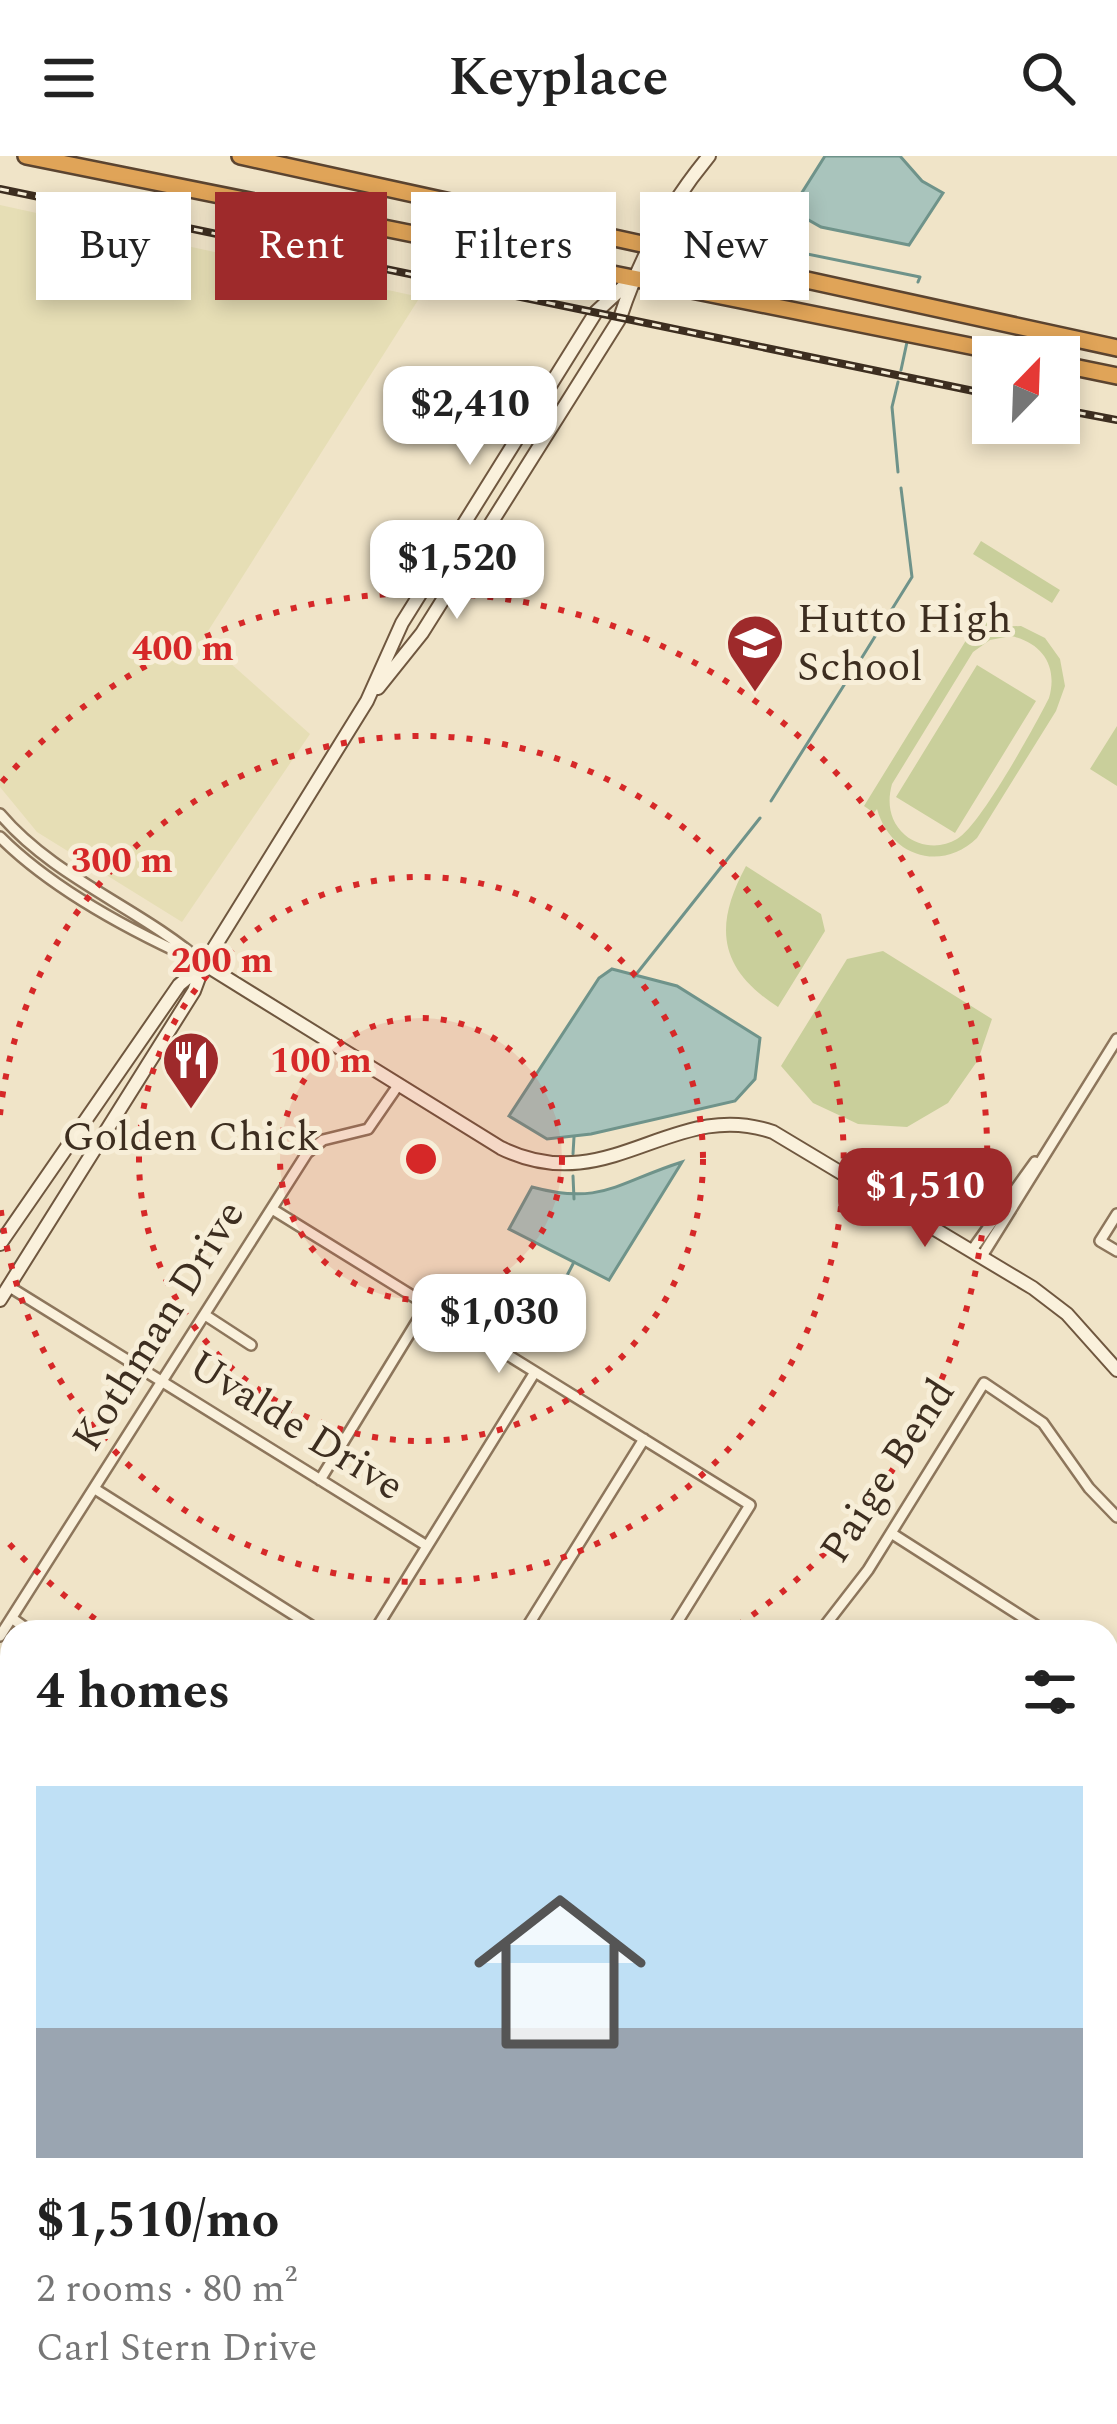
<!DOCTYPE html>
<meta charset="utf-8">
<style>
:root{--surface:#fff;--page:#f6f6f6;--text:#222;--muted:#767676;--line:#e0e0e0;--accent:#9e2a2b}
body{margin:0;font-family:Spectral,serif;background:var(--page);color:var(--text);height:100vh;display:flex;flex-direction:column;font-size:45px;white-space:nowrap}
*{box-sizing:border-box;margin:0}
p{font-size:39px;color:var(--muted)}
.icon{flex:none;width:66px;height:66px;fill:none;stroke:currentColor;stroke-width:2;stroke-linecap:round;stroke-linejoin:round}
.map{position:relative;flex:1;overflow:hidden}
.sheet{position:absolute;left:0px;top:1464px;width:1119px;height:804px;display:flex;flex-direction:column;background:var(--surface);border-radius:36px 36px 0 0;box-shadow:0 6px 18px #0003}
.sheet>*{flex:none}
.guide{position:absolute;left:36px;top:36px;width:1047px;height:108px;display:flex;gap:24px}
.needle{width:78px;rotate:23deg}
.buttons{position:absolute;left:972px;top:180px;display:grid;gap:24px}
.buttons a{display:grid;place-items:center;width:108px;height:108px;border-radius:0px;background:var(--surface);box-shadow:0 6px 18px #0003;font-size:60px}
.price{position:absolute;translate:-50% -102px;padding:0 27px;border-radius:24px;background:#fff;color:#222;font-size:39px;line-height:78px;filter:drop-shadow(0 3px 6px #0008)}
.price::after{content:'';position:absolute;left:50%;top:72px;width:36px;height:27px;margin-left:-18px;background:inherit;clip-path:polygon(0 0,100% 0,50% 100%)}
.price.selected{background:var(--accent);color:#fff}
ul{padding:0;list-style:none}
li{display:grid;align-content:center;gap:24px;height:636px;padding:0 36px}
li+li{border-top:3px solid var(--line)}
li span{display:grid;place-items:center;height:372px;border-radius:0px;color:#555}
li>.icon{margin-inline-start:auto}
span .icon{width:216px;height:216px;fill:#fffc;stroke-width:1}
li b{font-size:51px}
h2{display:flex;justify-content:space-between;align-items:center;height:144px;padding:0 36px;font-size:51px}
.tag{padding:0 42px;border-radius:0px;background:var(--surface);box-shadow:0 6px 18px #0003;font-size:42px;line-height:108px}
.tag.selected{background:var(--accent);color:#fff}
header{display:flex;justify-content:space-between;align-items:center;height:156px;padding:0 36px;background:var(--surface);font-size:54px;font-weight:600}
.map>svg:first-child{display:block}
</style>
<header><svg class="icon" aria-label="menu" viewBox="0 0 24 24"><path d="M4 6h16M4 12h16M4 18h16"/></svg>Keyplace<svg class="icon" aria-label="search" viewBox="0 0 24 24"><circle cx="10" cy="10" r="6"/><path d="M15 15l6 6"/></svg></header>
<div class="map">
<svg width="1117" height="2268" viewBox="0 0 1117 2268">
<rect width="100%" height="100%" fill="#f0e4c8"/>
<path fill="#e6deb5" d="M0,49L420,141L203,483L310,578L182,766L37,676L0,631Z"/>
<path fill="#c9cf9b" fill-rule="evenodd" d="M981,385L1060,434L1052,447L973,398Z
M981,460L991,467L989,471L1021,470L1045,482L1060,503L1065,530L1056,555L977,682C941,717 890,700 877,653L874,657L864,650ZM1011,480C1043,487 1058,511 1049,542C1035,570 980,670 957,683C941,693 919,691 905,679C889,665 887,646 892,628L973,496L990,484Z
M977,509L1036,545L955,677L896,641Z
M1117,570V630L1090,613Z
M746,710L821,758L825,775L778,851C719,813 713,771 746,710Z
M883,795L992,863L978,904L948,947L907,971L858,968L813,947L781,910L847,803Z
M1117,1544V1660L1107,1654V1559Z"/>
<path fill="#a9c4bc" stroke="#6f938a" stroke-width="3" d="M825,0H900L922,25L943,37L909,89L821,71L791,54Z
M612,813L677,830L760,882L755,923L735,945L591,978L547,983L509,960L599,822Z
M682,1006L609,1124L509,1073L532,1031C602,1050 618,1026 682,1006Z"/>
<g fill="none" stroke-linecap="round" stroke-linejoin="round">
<path stroke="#6f938a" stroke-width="3" d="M724,81L920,121L918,126
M901,214L907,186
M898,316L892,251L898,226
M861,503L912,421L901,332
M771,645L846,526
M634,821L760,662
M573,998L574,981
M573,1020L574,1043
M539,1188L548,1156L574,1106"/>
<defs>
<path id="street" d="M0,658C55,723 141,752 204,808
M0,681C52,733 127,773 193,803
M272,1053L750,1349L671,1476
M1117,1058L1100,1085L1117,1095
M972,1094L1035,1006
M982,1100L1117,883
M8,1130L427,1390
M205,1159L251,1189
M320,1324L427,1149
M95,1333L321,1476
M891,1377L1046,1476
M13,1463L31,1476
M374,1476L535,1216
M524,1476L644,1283
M820,1476L868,1414L984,1227L1043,1267L1089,1332L1117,1361
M0,1480L307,997L323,984L368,973L399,928
M0,1641L12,1654
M1107,1663L1117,1669
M1107,1742L1117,1704
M0,1754L12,1742
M1107,1929L1117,1935
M0,1937L12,1925
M0,1987L12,1995
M1107,2017L1117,2001
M0,2203L12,2217
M42,2256L49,2268
M639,2268L647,2256"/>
<path id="secondary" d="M378,532L422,477L620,162C639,104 670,47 709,0
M204,808L501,992C609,1045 673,941 773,976L1033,1132L1067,1158L1117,1214
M0,1088L179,829L203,809
M0,1144L194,835L204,808L367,545L402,467L596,156L634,121"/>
<path id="highway" d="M26,0L1025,201
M240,0L1117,192
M1059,208L1117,220"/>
</defs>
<use href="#street" stroke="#8d765c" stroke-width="14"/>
<use href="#secondary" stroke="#6f573f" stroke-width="16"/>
<use href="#highway" stroke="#5b4430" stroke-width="20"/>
<use href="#street" stroke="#faf1dc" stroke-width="9"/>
<use href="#secondary" stroke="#faf1dc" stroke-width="12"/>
<use href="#highway" stroke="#e0a458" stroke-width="15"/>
<defs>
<path id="rail" d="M0,33L993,239
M1059,253L1117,264"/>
</defs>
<use href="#rail" stroke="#3d2e20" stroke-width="8"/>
<use href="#rail" stroke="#f7eed8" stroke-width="3" stroke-dasharray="9" stroke-linecap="butt"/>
</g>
<circle cx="421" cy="1003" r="141" fill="#d62828" fill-opacity=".12"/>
<g fill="none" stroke="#d62828" stroke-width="6" stroke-dasharray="6 12">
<circle cx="421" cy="1003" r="141"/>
<circle cx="421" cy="1003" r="282"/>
<path d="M0 959A423 423 0 1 1 0 1047"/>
<path d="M110 1473A564 564 0 0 1 2 1380M2 626A564 564 0 1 1 732 1473"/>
</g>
<defs>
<symbol id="school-pin" viewBox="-11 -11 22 30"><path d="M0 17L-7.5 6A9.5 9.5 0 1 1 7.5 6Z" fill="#9e2a2b" stroke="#f7eed8"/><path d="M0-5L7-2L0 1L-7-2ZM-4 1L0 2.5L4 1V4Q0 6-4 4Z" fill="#fff"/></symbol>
<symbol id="restaurant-pin" viewBox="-11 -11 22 30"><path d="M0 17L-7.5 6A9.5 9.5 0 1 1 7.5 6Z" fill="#9e2a2b" stroke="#f7eed8"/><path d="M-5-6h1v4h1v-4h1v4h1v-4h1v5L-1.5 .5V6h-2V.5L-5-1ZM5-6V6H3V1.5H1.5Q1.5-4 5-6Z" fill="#fff"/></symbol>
</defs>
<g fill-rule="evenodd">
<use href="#school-pin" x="722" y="454" width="66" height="90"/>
<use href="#restaurant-pin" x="158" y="871" width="66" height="90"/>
</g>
<g text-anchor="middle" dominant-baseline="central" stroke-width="10" stroke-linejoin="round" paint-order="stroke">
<g font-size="42" fill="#3d2e20" stroke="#f7eed8" text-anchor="start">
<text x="797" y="463">Hutto High<tspan x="797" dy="48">School</tspan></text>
<text x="191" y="981" text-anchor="middle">Golden Chick</text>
</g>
<g font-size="42" fill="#3d2e20" stroke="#f7eed8">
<text transform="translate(159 1170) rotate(-58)">Kothman Drive</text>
<text transform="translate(296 1270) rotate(32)">Uvalde Drive</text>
<text transform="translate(888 1315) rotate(-57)">Paige Bend</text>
</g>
</g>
<circle cx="421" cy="1003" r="18" fill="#d62828" stroke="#f7eed8" stroke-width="6"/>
<g font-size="36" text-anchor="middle" font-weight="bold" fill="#d62828" stroke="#f7eed8" stroke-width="10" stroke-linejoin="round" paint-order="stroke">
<text x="183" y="504">400 m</text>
<text x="122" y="716">300 m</text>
<text x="222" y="816">200 m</text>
<text x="321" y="916">100 m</text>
</g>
</svg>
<div class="buttons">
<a><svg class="needle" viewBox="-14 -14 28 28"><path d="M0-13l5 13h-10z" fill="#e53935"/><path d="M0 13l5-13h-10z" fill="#767676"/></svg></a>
</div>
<b class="price" style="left:470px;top:312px">$2,410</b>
<b class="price" style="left:457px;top:466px">$1,520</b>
<b class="price selected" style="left:925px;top:1094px">$1,510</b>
<b class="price" style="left:499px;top:1220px">$1,030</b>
<div class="guide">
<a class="tag">Buy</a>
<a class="tag selected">Rent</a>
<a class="tag">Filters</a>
<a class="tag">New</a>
</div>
<section class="sheet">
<h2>4 homes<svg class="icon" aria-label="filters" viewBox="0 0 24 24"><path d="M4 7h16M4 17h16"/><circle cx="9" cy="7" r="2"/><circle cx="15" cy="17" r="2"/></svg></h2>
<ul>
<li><span style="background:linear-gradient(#bfe0f5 65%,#9aa5b1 0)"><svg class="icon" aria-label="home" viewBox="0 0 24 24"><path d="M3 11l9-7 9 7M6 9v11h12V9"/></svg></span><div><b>$1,510/mo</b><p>2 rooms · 80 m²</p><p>Carl Stern Drive</p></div></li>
</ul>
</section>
</div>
